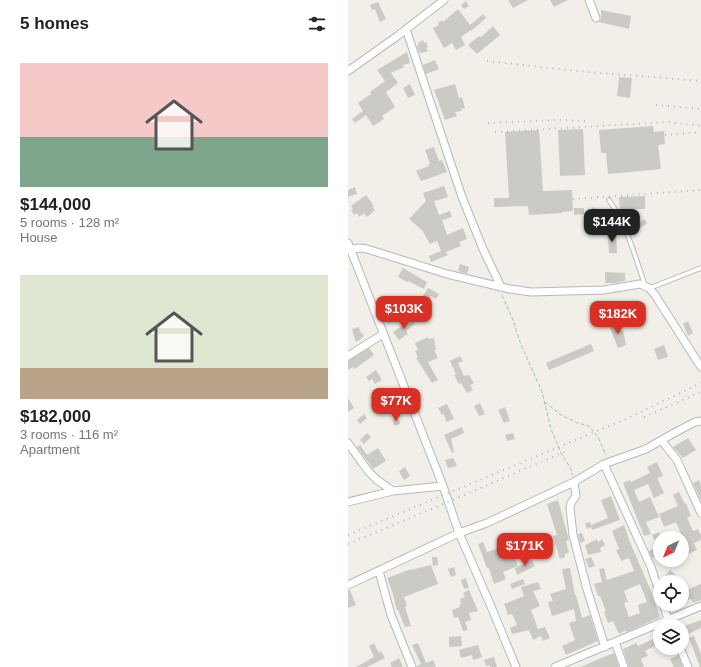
<!DOCTYPE html>
<meta charset="utf-8">
<style>
:root{--surface:#fff;--page:#f2f2f2;--text:#202124;--muted:#757577;--accent:#d93025}
body{margin:0;font-family:Helvetica,sans-serif;background:var(--page);color:var(--text);height:100vh;display:flex;flex-direction:column;font-size:15px;white-space:nowrap}
*{box-sizing:border-box;margin:0}
p{font-size:13px;color:var(--muted)}
.icon{flex:none;width:22px;height:22px;fill:none;stroke:currentColor;stroke-width:2;stroke-linecap:round;stroke-linejoin:round}
.map{position:relative;flex:1;overflow:hidden}
.panel{display:flex;flex-direction:column;background:var(--surface);width:348px}
.panel>*{flex:none}
.needle{width:26px;rotate:223deg}
.controls{position:absolute;left:305px;top:531px;display:grid;gap:8px}
.controls a{display:grid;place-items:center;width:36px;height:36px;border-radius:50%;background:var(--surface);box-shadow:0 2px 6px #0003;font-size:20px}
.price{position:absolute;translate:-50% -34px;padding:0 9px;border-radius:8px;background:var(--accent);color:#fff;font-size:13px;line-height:26px;filter:drop-shadow(0 1px 2px #0008)}
.price::after{content:'';position:absolute;left:50%;top:24px;width:12px;height:9px;margin-left:-6px;background:inherit;clip-path:polygon(0 0,100% 0,50% 100%)}
.price.selected{background:#222;color:#fff}
ul{padding:0;list-style:none}
li{display:grid;align-content:center;gap:8px;height:212px;padding:0 20px}
li span{display:grid;place-items:center;height:124px;border-radius:0px;color:#555}
li>.icon{margin-inline-start:auto}
span .icon{width:72px;height:72px;fill:#fffc;stroke-width:1}
li b{font-size:17px}
h2{display:flex;justify-content:space-between;align-items:center;height:48px;padding:0 20px;font-size:17px}
main{display:flex;flex:1;min-height:0}
.map>svg:first-child{display:block}
</style>
<main>
<section class="panel">
<h2>5 homes<svg class="icon" aria-label="filters" viewBox="0 0 24 24"><path d="M4 7h16M4 17h16"/><circle cx="9" cy="7" r="2"/><circle cx="15" cy="17" r="2"/></svg></h2>
<ul>
<li><span style="background:linear-gradient(#f6c9c9 60%,#7fa58c 0)"><svg class="icon" aria-label="home" viewBox="0 0 24 24"><path d="M3 11l9-7 9 7M6 9v11h12V9"/></svg></span><div><b>$144,000</b><p>5 rooms · 128 m²</p><p>House</p></div></li>
<li><span style="background:linear-gradient(#dfe7d0 75%,#b9a48a 0)"><svg class="icon" aria-label="home" viewBox="0 0 24 24"><path d="M3 11l9-7 9 7M6 9v11h12V9"/></svg></span><div><b>$182,000</b><p>3 rooms · 116 m²</p><p>Apartment</p></div></li>
</ul>
</section>
<div class="map">
<svg width="353" height="667" viewBox="0 0 353 667">
<rect width="100%" height="100%" fill="#f1efe8"/>
<path fill="#cccac5" fill-rule="evenodd" d="M160,0H180L165,8Z
M202,0H220L206,7Z
M118,1L121,6L116,9L113,5Z
M30,2L38,19L32,22L27,9L24,10L22,5Z
M110,9L122,25L135,14L138,18L123,31V30L113,37L117,45L108,50L104,43L96,48L85,28L91,25L90,23L94,20L95,22Z
M253,10L283,16L281,29L251,22L253,19Z
M145,26L152,35L129,54L120,45L131,36L133,37Z
M75,40L76,43L78,42L80,47L78,48L80,51L74,53L73,52H71L69,45H71L70,43Z
M59,52L62,63L55,65L56,67L43,73L50,83L38,92L47,107L34,116L36,119L25,126L18,115L7,123L4,119L15,111L10,103L23,94L22,92L37,81L29,70Z
M87,60L91,69L78,74L75,65Z
M271,77L284,78L282,98L269,96Z
M62,84L67,95L60,98L55,88Z
M107,84L111,98L114,97L117,108L113,109V111L107,112L109,116L97,120L86,90Z
M305,126L306,132L316,131L317,144L310,145L313,169L260,174L258,153H253L251,130Z
M235,129L237,175L212,176L210,130Z
M191,130L195,191L224,190L225,211L214,212V213L181,215L180,206L146,207V198H161L157,132Z
M86,147L91,161L94,160L99,172L73,181L68,171L81,166L80,165L82,164L77,150Z
M96,186L100,197L86,201L91,215L102,211L104,217L94,220L99,235L115,228L119,239L111,242L113,246L98,252L100,255L83,262L81,256L93,251L89,241L82,244L74,230L61,219L78,201L75,193Z
M7,187L9,194L0,197V190Z
M18,195L26,206L24,207L27,210L19,217L16,213L11,217L9,213L6,215L3,210L5,209L3,206Z
M297,196V209H272L271,197Z
M245,207L252,212L248,217L242,212Z
M226,208H236V214L226,215Z
M259,217L261,232L254,233V224L249,225L248,219Z
M297,219L299,224L287,230L285,225Z
M260,233H268L269,253H261Z
M112,264L121,267L119,274L110,271Z
M55,268L79,282L76,289L60,281L59,282L50,277Z
M257,272L277,273V281L267,283H257Z
M80,288L91,294L88,299L83,296L77,306L71,302Z
M45,301L51,315L44,318L38,304Z
M64,319L67,324L58,331L60,334L51,340L45,332Z
M340,321L345,333L340,336L335,324Z
M270,323L273,331L275,330L278,345L270,348L261,326Z
M11,327L12,331L16,336L9,342L7,340L4,329Z
M80,337V339L86,338L88,350H86L90,358L80,362L90,380L84,383L68,358L70,357L67,351L70,350L67,343Z
M243,344L246,351L201,370L198,363Z
M316,345L320,357L310,360L306,349Z
M21,348L26,355L7,369L5,367L0,370V361Z
M112,356L115,361L110,363L116,376L121,375L126,383L122,385L125,390L119,393L113,383L111,384L106,375L108,374L102,361Z
M28,370L34,380L27,384L24,379L21,381L18,377Z
M0,398L6,408L0,412Z
M132,403L137,414L131,416L126,406Z
M99,404L106,419L98,422L96,414L94,415L90,408Z
M157,407L162,421L156,423L150,410Z
M16,414L19,418L12,424L9,420Z
M50,417L52,424L46,426L45,420Z
M114,427L116,433L103,439L106,452L104,453L96,435Z
M19,433L23,437L16,444L12,440Z
M165,433L167,439L159,441L157,435Z
M340,438L348,450L335,458L325,447Z
M12,445L19,455L30,448L38,461L25,469L9,447Z
M105,458L109,466L100,468L97,460Z
M309,462L315,476L309,478L316,493L306,498L300,484L286,490L291,502L302,497L311,517L298,522L303,534L296,536L275,483L282,480L283,482L302,473L299,467Z
M57,467L62,476L56,480L51,471Z
M351,480L353,484V501L345,483Z
M331,492L337,504L338,503L343,516L339,518L345,531L350,529L353,535V540L346,543L349,550L340,554L337,548L334,550V538L332,537L334,536L328,522L316,527L311,514L330,506L325,495Z
M263,496L272,520L244,530L243,527L239,529L237,523L242,522L243,525L260,518L253,500Z
M210,500L221,540L218,541L221,553L217,554V557L212,559L205,536L209,535L199,504Z
M276,525L282,542L303,591L312,617L283,630L278,632V630L271,634L265,621L260,623L256,612L258,611L252,596H250L246,584L254,582L251,569L256,568L259,580L286,571L281,558L273,561V560L268,550L271,549L264,531ZM292,584L299,602L290,605L292,613L281,617L276,603L280,602L276,591Z
M311,532L313,538H312V554L304,558L301,551L310,547L304,535Z
M234,533L237,541L232,543L230,534Z
M249,539L250,542L254,539L257,545L252,548L253,552L240,555L237,545Z
M135,542L139,552L151,548L153,554L164,550L170,566L155,572L158,579L146,584L141,568H139L130,544Z
M84,557H89L90,565L85,566Z
M243,557L247,566L241,568L237,559Z
M184,560L187,566L169,575L167,568Z
M83,565L90,584L56,597L59,606L57,607L63,626L57,627L50,610H49L47,603L45,594L39,578L63,569V570Z
M106,567L108,575L103,577L100,569Z
M222,568L227,595H228L234,618L242,615L250,641L218,655L214,646L227,640L221,623L228,621L226,609L204,616L200,602L205,601L202,594L218,589L214,569Z
M322,570L330,577L326,582H318L315,579Z
M118,578L121,588L116,589L113,580Z
M175,579L177,584L164,589L162,584Z
M190,582L193,589L185,591L192,606L183,610L190,629L197,627L202,638L195,641L193,636L185,640L181,630L164,634L162,628L169,625L164,614L160,615L156,604L176,596L173,587Z
M353,584V600L345,603L343,599L336,602L334,597V592Z
M0,590H2L8,605L0,608Z
M121,590L130,611L121,613L123,620L117,622L120,630L115,631L110,617L106,618L104,610L112,607L111,605L113,604L112,599L117,597L115,593Z
M325,604H333L334,608L328,611Z
M353,620V628L340,634L336,626Z
M113,636L114,646L101,647V637Z
M312,636V643L297,651L300,656L293,659L296,667H281L275,649L288,643L290,646Z
M346,636L353,654V667H352L341,638Z
M26,643L31,653L33,651L37,658L19,667H8L26,657L21,646Z
M70,643L78,663L85,660L88,667H69V666L73,664L64,645Z
M130,645L134,657L125,660L124,655L113,658L111,650Z
M266,653L271,667H233L251,659Z
M330,655L335,667H326L322,659Z
M146,657L149,667H142V665L138,666L136,660Z
M51,658L55,667H44L42,663Z"/>
<g fill="none" stroke-linecap="round" stroke-linejoin="round">
<defs>
<path id="lane" d="M261,200C279,226 287,256 297,285
M302,288L353,268"/>
<path id="street" d="M241,0L248,18
M58,29L114,197L135,249L153,287
M0,71L48,37L96,0
M0,243L95,486L111,533L142,604L168,667
M0,250L11,248L19,249L99,274L162,289L183,292L256,290L292,284L301,288L307,295L353,367
M0,356L35,334
M314,441L329,460L353,513
M0,443L20,471L29,480L45,491
M256,464L303,567L312,594
M226,482L228,496L223,503L222,508L225,535L239,589L257,647
M0,502L45,491L95,486
M31,571L43,615L64,667
M0,585L111,533L139,523L226,482L256,464L298,449L326,433L347,422L353,421
M315,604L322,626
M267,642L276,667
M332,648L340,667
M207,667L353,606"/>
</defs>
<use href="#lane" stroke="#b5b8bc" stroke-width="5.5"/>
<use href="#street" stroke="#b5b8bc" stroke-width="9"/>
<path stroke="#9cc7a9" stroke-width="1" stroke-dasharray="4 2" stroke-linecap="butt" d="M154,295L165,320L172,342L194,392L203,429L213,453L223,469L224,475
M197,402L213,415L230,423L241,426L250,437L258,455"/>
<use href="#lane" stroke="#fff" stroke-width="3.5"/>
<use href="#street" stroke="#fff" stroke-width="7"/>
<path stroke="#b6b7b8" stroke-width="2" stroke-dasharray="1 5" stroke-linecap="butt" d="M139,61L229,71L353,81
M308,105L353,109
M140,123L209,120L239,121
M147,132L320,122L353,126
M317,135L353,132
M225,199L353,190
M296,417L353,392
M0,535L278,419L353,383
M0,544L100,502L216,452"/>
</g>
</svg>
<div class="controls">
<a><svg class="needle" viewBox="-14 -14 28 28"><path d="M0-13l5 13h-10z" fill="#e53935"/><path d="M0 13l5-13h-10z" fill="#757577"/></svg></a>
<a><svg class="icon" aria-label="locate" viewBox="0 0 24 24"><circle cx="12" cy="12" r="6"/><path d="M12 2v4M12 18v4M2 12h4M18 12h4"/></svg></a>
<a><svg class="icon" aria-label="layers" viewBox="0 0 24 24"><path d="M12 4l9 5-9 5-9-5zM3 14l9 5 9-5"/></svg></a>
</div>
<b class="price selected" style="left:264px;top:243px">$144K</b>
<b class="price" style="left:56px;top:330px">$103K</b>
<b class="price" style="left:270px;top:335px">$182K</b>
<b class="price" style="left:48px;top:422px">$77K</b>
<b class="price" style="left:177px;top:567px">$171K</b>
</div>
</main>
